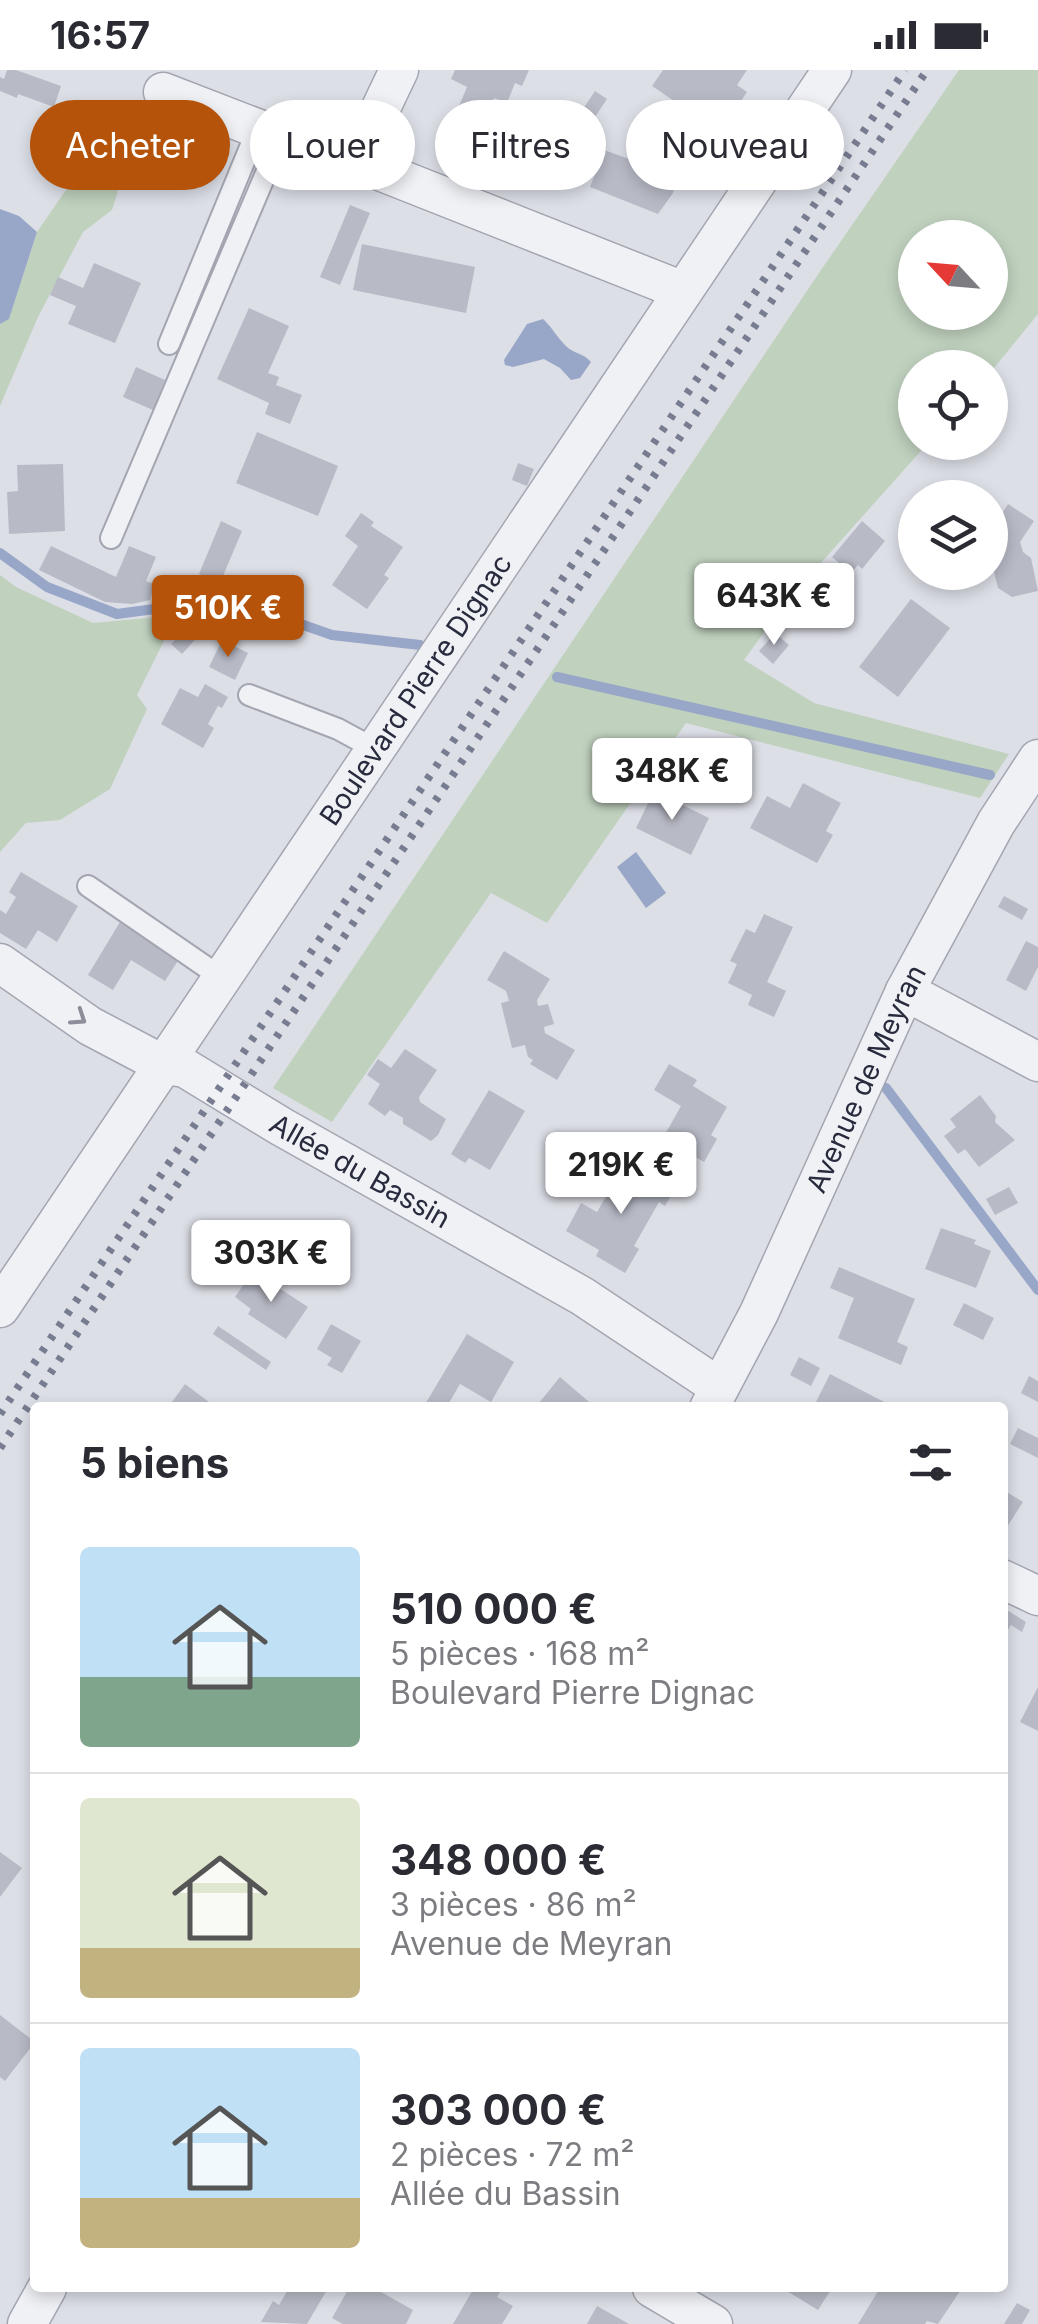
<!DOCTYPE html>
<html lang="fr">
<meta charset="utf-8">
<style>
:root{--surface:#fff;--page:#f7f7f7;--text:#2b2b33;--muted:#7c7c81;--line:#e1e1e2;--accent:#b45309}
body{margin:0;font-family:Inter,sans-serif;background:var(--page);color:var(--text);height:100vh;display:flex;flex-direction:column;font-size:38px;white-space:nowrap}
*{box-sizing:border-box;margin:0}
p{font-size:32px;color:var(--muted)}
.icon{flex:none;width:55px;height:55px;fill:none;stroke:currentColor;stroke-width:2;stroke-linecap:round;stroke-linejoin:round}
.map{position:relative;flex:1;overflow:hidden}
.details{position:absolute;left:30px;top:1332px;width:978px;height:890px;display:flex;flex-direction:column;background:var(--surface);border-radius:10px;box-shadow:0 5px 15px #0003}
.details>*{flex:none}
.guide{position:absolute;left:30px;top:30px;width:980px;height:90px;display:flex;gap:20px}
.needle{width:65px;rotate:296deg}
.fabs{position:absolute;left:898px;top:150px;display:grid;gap:20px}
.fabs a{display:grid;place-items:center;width:110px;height:110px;border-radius:50%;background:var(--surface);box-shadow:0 5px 15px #0003;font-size:50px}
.price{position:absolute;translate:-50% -85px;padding:0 22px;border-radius:10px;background:#fff;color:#222;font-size:32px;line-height:65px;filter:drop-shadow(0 2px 5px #0008)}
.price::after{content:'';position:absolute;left:50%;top:60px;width:30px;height:22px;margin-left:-15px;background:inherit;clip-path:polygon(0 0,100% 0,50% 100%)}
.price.on{background:var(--accent);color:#fff}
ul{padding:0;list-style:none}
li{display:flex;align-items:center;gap:30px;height:250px;padding:0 50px}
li+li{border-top:2px solid var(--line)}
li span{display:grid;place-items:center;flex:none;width:280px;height:200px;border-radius:10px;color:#555}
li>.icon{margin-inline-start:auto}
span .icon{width:120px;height:120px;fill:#fffc;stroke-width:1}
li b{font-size:42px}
h2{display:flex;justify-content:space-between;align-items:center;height:120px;padding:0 50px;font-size:42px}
.tag{padding:0 35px;border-radius:45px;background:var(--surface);box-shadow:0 5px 15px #0003;font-size:35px;line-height:90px}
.tag.on{background:var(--accent);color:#fff}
.status{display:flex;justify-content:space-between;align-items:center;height:70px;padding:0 50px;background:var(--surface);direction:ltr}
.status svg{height:28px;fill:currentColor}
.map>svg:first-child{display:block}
</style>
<div class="status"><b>16:57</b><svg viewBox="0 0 49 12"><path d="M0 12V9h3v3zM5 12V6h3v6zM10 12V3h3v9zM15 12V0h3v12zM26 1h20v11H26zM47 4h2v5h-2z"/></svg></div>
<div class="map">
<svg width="1038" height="2254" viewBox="0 0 1038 2254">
<rect width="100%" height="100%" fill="#dddfe7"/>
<path fill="#c0d1be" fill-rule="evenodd" d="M959,0H1038V244L990,303V298H915V372L928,373L786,532L744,590L814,633L1009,684L980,728L686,653L547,853L491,823L332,1052L273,1018L821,200ZM915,168H990V242H915Z
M96,68L132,76L112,140L83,162L38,247L0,336V254L9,249L37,162L72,111Z
M0,505L16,517L93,553L177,545L137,625L147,639L110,719L60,750L26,753L0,782Z"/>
<path fill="#98a6c7" d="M0,139L19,146L37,162L9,249L0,254Z
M543,249C552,257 559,270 567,277C575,284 583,283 591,292L580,308L571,310L560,298L544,289L513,297L505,295L504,290L527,254Z
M636,782L666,823L646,838L617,797Z"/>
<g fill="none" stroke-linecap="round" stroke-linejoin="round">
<path stroke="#98a6c7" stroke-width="10" d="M0,483L47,517L117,544L222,530L252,537L332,565L420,575
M557,607L990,705
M886,1018L1038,1220"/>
</g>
<path fill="#b8bac6" d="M7,0H16L61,16L54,37L18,24L17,28L0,21V7L4,9Z
M455,0H529L522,16L515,13L507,33L494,28L488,42L501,48L490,74L484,71L475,83L452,74L448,62L467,17L451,9Z
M663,0H747L737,15L747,22L735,40L729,36L714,58L652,16Z
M595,21L607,29L595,47L583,39Z
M670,54L704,76L680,112L676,113L673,123L658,144L590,117L599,94L574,85L582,66L606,75L604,80L643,94Z
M555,84L571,89L561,105L545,99Z
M350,135L370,143L340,215L320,207Z
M362,174L475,197L466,243L353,220Z
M94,193L141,213L115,273L68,254L76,236L50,225L58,207L83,218Z
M249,238L289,256L268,303L279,307L276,315L302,325L290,354L265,344L269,333L217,309Z
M136,297L165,310L153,340L123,327Z
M257,362L338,396L318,446L236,413Z
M518,393L534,399L527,416L512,410Z
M63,394L65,461L9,464L7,422L18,421L17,395Z
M1008,434L1034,451L1020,472L1023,482L1031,488L1038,521L1012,527L998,518L990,486V441L1000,447Z
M361,443L374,452L371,456L403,477L384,505L389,508L367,539L332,515L358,476L345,466Z
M221,451L242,461L220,513L199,504Z
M862,451L885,471L862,499L858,495L851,503L832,487Z
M51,476L116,507L129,476L156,487L146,511L154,514L150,530L132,534L105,532L39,500Z
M911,529L950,558L898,627L859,597Z
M193,551L203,561L182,584L171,574Z
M775,563L789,575L773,594L759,581Z
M222,570L248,583L235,610L209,597Z
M205,614L228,627L222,638L218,636L208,654L214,658L203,678L161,654L180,618L198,627Z
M803,713L841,733L826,761L833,765L817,793L750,758L767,726L790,738Z
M654,721L709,748L691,785L636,758Z
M21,802L78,836L57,872L38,860L26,879L0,863V840L6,844L16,827L9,822Z
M1004,826L1028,839L1022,850L998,837Z
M764,844L793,857L767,912L786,921L774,947L748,935L752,925L728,913L737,894L730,891L746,859L755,863Z
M120,852L179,889L165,911L131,890L113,920L88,905Z
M1026,871L1038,877V897L1026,921L1006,910Z
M504,881L550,909L537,930L538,936L548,934L554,954L544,957L545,963L575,980L557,1010L530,994L533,990L528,987L525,975L512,978L501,933L509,931L506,921L487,910Z
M405,979L437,1000L419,1027L420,1032L446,1049L438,1065L431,1071L403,1054V1048L390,1040L385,1046L368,1034L380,1014L367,1005L378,989L391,998Z
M669,994L697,1010L693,1016L727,1037L711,1065L717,1069L704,1092L663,1068L681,1036L654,1020Z
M489,1020L525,1041L490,1100L469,1088L465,1093L451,1084Z
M980,1025L996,1046L995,1052L1015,1070L979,1097L965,1079L958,1084L944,1066L956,1057L950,1049Z
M626,1093L674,1120L665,1136L659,1132L634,1176L639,1179L625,1203L596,1186L599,1180L566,1161L581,1133L597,1142Z
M1009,1117L1018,1133L995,1145L986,1129Z
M941,1158L976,1170L974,1174L991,1181L976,1218L925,1199Z
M839,1197L915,1229L897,1272L908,1277L901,1295L838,1268L854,1228L830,1218Z
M253,1201L308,1237L286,1269L248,1244L251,1239L235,1227Z
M964,1233L994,1248L983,1270L953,1255Z
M331,1254L361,1271L342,1303L327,1295L332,1288L317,1279Z
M218,1256L271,1292L266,1300L213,1264Z
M467,1264L514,1292L491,1332L460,1314L446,1338H428L424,1336Z
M799,1287L820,1298L811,1316L790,1305Z
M830,1304L896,1338H813Z
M1029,1306L1038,1311V1332L1021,1323Z
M560,1307L596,1338H535Z
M185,1314L213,1335L211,1338L169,1336Z
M1018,1358L1038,1368V1388L1010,1374Z
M1002,1419L1023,1432L1002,1465Z
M1002,1537L1026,1552L1022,1562L1011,1555L1005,1564L1002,1563Z
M1038,1617V1661L1020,1652Z
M0,1782L22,1798L0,1827Z
M0,1945L35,1972L5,2011L0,2007Z
M289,2218H328L307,2254L261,2252L273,2231L279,2235Z
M349,2218H374L413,2240L406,2254H343L332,2248Z
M474,2218H502L497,2227L513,2236L502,2254H453Z
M782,2218H832L818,2240Z
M880,2218H962L938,2254L927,2251L925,2254H858Z
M1017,2233L1030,2240L1022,2254H1004Z
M597,2236L629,2254H587Z"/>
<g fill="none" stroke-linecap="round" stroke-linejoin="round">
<defs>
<path id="lane" d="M169,274L258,58
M111,468L281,68
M249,625L338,659L375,679
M88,816L222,908"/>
<g id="street">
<path d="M399,0L380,40L362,94L683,221"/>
<path d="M163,22L329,86L362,94"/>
<path id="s1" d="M0,893L90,956L164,995L185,998L282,1057L582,1226L719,1317"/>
<path d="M905,921L1038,992"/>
<path id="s2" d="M0,1238L832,0"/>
<path id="s3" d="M709,1338L759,1243L905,921L996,753L1038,689"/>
<path d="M1002,1509L1038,1526"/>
<path d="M652,2218L713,2254"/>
<path d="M27,2254L47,2218"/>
</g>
</defs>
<use href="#lane" stroke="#a3a5b1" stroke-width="24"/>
<use href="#street" stroke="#a3a5b1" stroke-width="41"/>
<use href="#lane" stroke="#f0f1f5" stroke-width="20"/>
<use href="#street" stroke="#f0f1f5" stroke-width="38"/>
<path stroke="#777c90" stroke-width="8" stroke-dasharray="5 10" stroke-linecap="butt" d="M0,1344L905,0
M0,1378L927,0"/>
</g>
<defs><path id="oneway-chevron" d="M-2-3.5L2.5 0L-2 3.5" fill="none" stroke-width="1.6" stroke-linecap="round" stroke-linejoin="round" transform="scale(2.5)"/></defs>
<use stroke="#8c8e99" href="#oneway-chevron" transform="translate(79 948) rotate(34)"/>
<g text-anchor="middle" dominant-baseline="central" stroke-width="10" stroke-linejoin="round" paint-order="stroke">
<g font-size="28" fill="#272b3d" stroke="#eceef5">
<text stroke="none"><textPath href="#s2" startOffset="745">Boulevard Pierre Dignac</textPath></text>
<text stroke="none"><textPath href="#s3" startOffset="365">Avenue de Meyran</textPath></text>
<text stroke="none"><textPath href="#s1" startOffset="418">Allée du Bassin</textPath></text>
</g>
</g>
</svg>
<div class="fabs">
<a><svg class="needle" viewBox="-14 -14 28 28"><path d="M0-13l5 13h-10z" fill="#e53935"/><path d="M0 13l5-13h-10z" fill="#7c7c81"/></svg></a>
<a><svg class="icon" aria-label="locate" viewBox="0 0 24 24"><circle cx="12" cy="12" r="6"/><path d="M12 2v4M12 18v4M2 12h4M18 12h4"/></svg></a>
<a><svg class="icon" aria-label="layers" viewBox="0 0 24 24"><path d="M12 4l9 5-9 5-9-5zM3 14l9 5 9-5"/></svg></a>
</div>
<b class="price" style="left:774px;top:578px">643K €</b>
<b class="price on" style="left:228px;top:590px">510K €</b>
<b class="price" style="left:672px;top:753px">348K €</b>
<b class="price" style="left:621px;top:1147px">219K €</b>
<b class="price" style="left:271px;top:1235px">303K €</b>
<div class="guide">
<a class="tag on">Acheter</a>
<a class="tag">Louer</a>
<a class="tag">Filtres</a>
<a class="tag">Nouveau</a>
</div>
<section class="details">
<h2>5 biens<svg class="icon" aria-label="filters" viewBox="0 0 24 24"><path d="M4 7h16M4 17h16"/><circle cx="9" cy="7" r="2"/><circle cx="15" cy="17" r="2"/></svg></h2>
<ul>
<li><span style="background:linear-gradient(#bfe0f5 65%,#7fa58c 0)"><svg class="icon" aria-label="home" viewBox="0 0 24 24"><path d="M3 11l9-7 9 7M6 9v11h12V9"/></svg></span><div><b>510 000 €</b><p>5 pièces · 168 m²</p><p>Boulevard Pierre Dignac</p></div></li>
<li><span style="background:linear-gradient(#dfe7d0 75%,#c2b280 0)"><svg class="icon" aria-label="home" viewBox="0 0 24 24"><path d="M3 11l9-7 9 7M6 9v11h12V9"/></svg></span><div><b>348 000 €</b><p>3 pièces · 86 m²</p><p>Avenue de Meyran</p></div></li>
<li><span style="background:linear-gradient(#bfe0f5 75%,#c2b280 0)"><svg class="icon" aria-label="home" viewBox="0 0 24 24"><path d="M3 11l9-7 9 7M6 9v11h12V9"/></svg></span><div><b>303 000 €</b><p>2 pièces · 72 m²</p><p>Allée du Bassin</p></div></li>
</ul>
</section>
</div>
